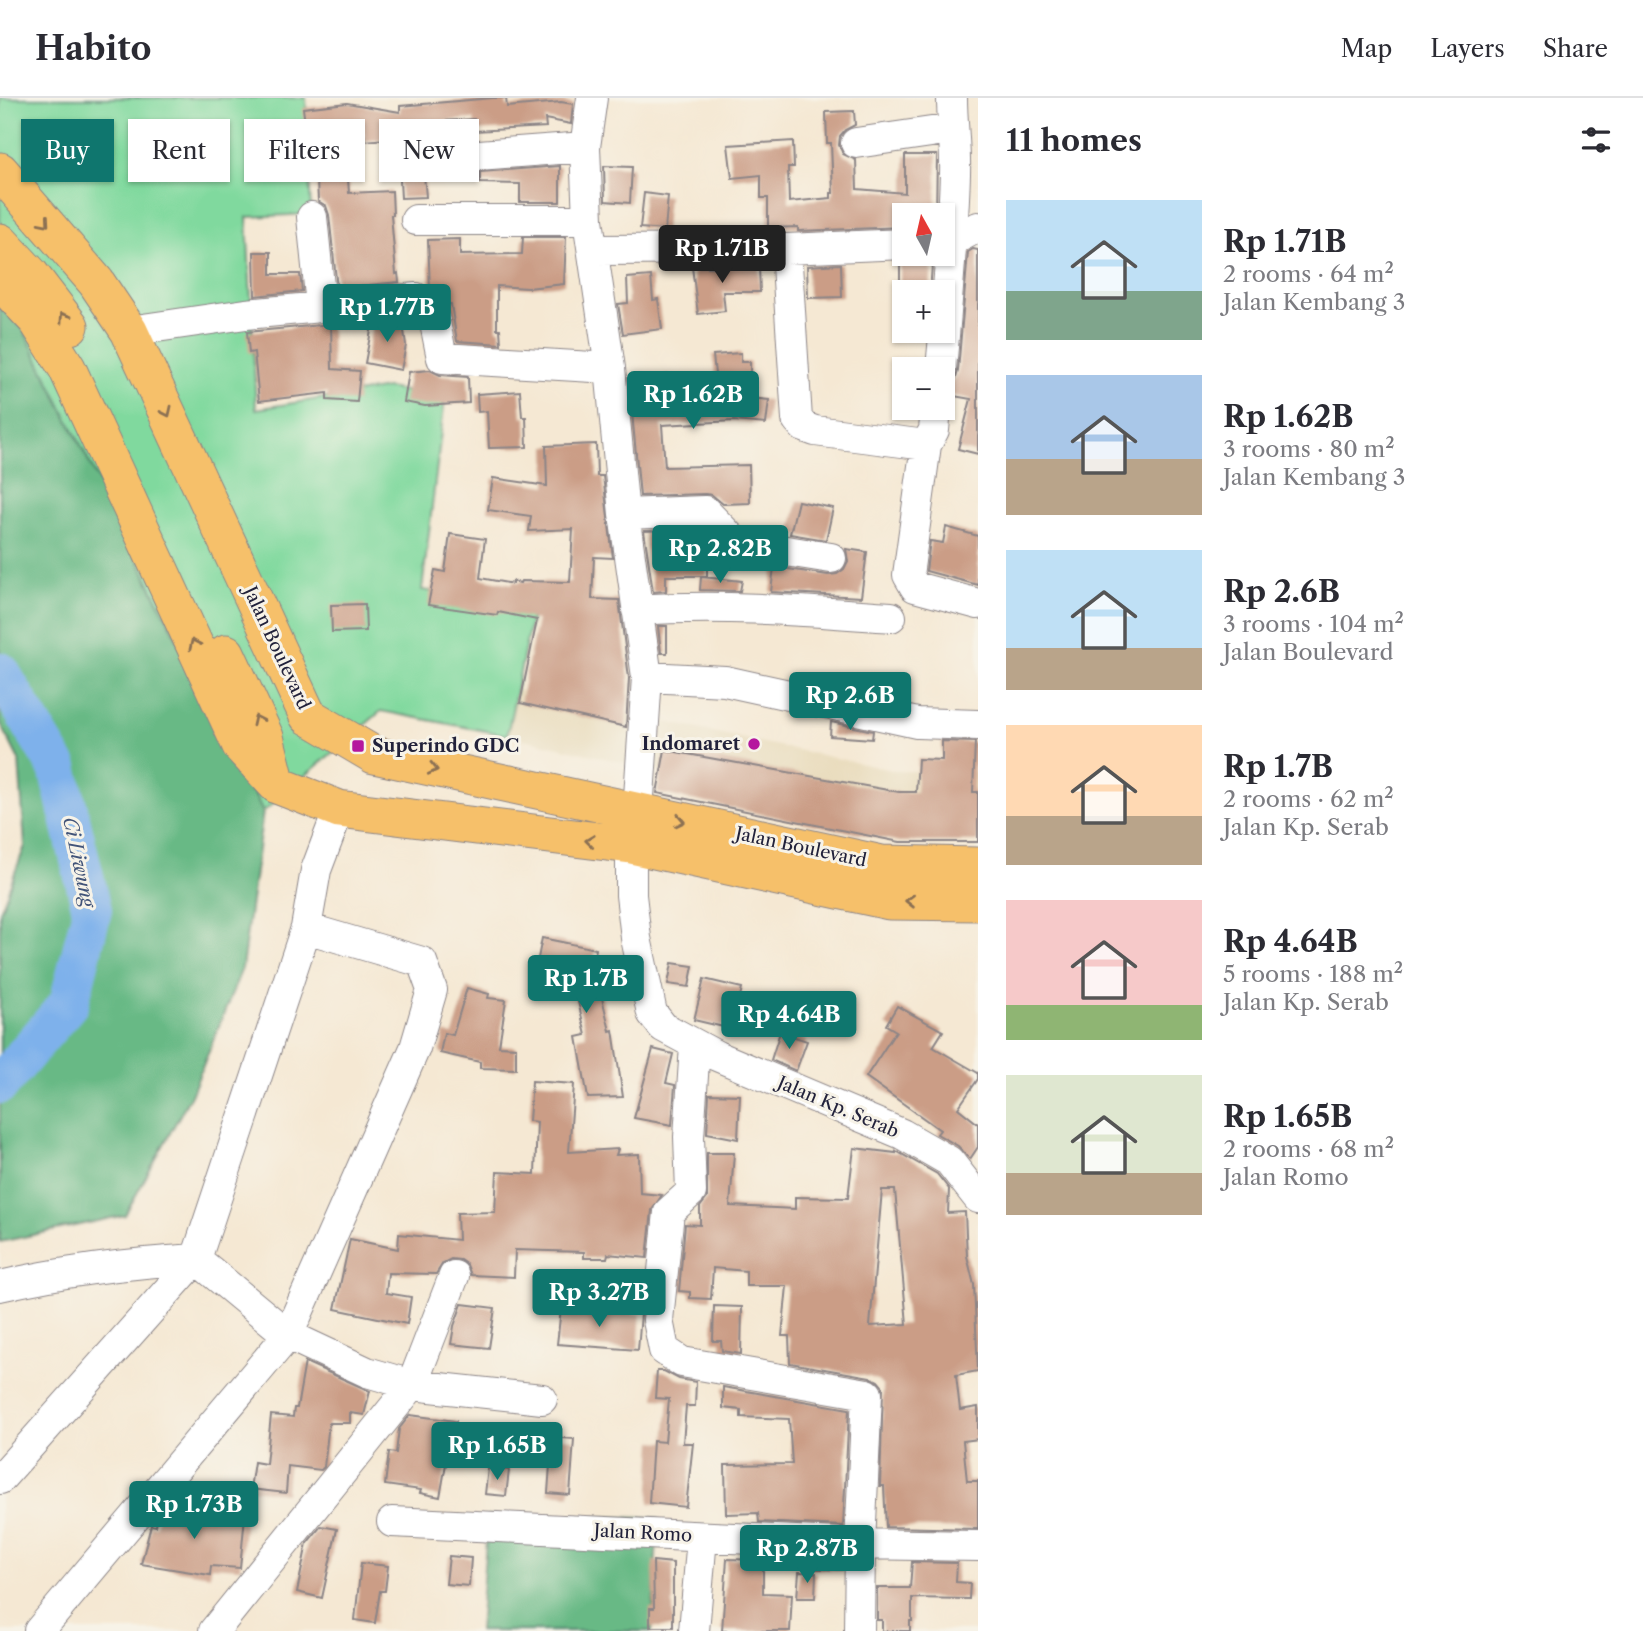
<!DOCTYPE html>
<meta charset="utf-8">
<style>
:root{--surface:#fff;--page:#f7f7f7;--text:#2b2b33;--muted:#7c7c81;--line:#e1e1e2;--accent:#0f766e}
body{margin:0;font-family:"Libre Caslon Text",serif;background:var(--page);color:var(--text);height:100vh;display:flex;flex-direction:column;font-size:26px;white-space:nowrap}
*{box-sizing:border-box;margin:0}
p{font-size:23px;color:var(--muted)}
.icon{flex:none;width:38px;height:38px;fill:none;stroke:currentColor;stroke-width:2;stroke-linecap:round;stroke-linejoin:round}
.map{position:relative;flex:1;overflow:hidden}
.side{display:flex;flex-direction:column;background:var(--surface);width:665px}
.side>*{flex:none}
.hud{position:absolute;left:21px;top:21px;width:665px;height:63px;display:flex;gap:14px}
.needle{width:46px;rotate:352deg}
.tools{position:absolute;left:892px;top:105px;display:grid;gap:14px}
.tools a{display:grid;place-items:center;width:63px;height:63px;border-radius:0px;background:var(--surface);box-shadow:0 2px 5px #0004;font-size:35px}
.price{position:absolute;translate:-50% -60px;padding:0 16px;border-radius:7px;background:var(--accent);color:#fff;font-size:23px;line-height:46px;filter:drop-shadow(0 2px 4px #0008)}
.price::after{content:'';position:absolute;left:50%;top:42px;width:21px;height:16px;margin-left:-10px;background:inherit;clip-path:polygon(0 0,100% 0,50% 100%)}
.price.selected{background:#222;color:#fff}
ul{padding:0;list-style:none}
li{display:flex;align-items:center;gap:21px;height:175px;padding:0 28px}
li span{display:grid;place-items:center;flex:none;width:196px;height:140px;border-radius:0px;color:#555}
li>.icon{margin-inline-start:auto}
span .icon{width:84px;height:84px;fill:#fffc;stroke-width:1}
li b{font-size:30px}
h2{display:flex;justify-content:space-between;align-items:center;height:84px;padding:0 28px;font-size:30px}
.chip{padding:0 24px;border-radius:0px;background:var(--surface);box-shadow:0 2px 5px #0004;font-size:24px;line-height:63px}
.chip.selected{background:var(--accent);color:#fff}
header{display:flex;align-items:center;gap:42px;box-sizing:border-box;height:98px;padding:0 35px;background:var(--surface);border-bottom:2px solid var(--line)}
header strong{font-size:33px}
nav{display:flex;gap:38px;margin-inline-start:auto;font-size:24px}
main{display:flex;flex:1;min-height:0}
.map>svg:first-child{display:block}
</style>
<header>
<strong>Habito</strong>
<nav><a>Map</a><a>Layers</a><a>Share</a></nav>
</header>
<main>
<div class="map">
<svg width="978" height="1533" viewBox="0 0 978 1533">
<rect width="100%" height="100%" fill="#f7f3e8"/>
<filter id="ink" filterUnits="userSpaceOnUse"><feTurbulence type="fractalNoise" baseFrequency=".0143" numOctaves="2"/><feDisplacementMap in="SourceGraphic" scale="14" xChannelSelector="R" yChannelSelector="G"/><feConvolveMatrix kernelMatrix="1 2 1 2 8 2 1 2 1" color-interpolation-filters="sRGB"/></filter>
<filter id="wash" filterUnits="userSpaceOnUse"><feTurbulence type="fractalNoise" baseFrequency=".00686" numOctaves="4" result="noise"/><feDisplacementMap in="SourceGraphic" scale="28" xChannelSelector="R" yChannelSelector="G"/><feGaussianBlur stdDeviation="1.57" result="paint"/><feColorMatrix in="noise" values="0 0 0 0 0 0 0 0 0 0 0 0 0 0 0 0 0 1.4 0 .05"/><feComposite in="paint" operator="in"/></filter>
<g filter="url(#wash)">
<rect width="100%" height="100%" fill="#f5e8d3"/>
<path fill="#e8daba" d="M516,592L896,673L978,674V722L851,718L507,637Z"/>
<path fill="#80d99e" stroke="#517e6c" stroke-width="2" d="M0,0H306L311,116L247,119L256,311L387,290L445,300L422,492L534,507L507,637L381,613L263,714L23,231L0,209Z"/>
<path fill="#68b985" stroke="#456e60" stroke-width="2" d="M0,209L23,231L263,714L242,870L192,995L125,1117L0,1144V814L25,748L19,662L0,624Z
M488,1418L658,1420L652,1533H479Z"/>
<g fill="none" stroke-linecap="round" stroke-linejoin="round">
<path stroke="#7eb1eb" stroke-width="40" d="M0,574L58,670L92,812L69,905L0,986"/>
</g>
<g id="blocks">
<path fill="#cb9d86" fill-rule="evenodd" d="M493,0H506L507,9L561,4L573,6L571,26L545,21L546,29L475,33L474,21L429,24V37L365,43L363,27L306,34L303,10L347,5L400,14V8Z
M854,13L855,27L845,32L840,38L839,47L843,56L856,62L857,91L905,95V57H937L936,117H905L904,129L798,133V129L768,130V100H761V77L732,80L728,47L793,43L794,69H788L789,104L831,100V95H833L831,45H827L826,14Z
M399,65L423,66L426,99L401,100Z
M560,68V104H520V86L480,85V74Z
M604,68L632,69L630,105L605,103Z
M348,81L349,95L392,93L393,117H391L396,176L398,175L399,184L337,190L329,117L326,108L318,103L317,82Z
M644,95L668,98L665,132L640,130Z
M523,139H566L564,186L528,190L497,188V231H500L501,246L457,243L451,206H445L430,189L428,142L460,141V157L522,156Z
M973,151L978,152V356L958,351L971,301L948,297L949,286L956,280L958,273L968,154Z
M254,154H271V176H300L302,193L255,198Z
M841,166L842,199L808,200L807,168Z
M900,166L932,167L930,194H900Z
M692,169H759L760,194H723L725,213L698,216Z
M651,178L653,202L658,201L662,231L623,236L618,206L628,205L627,180Z
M402,219L406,247L401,272L365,265L373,222Z
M331,226L332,271L360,273L357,304L327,302V295L259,303L254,254L249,255L247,234Z
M741,255V264H750V300L769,302L766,326L734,323L662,327L665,369L749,367L750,405L723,406L712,397L705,396L640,398L629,283L670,277L671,298L717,295L713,257Z
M430,272L440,277L468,279L469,305L425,308L404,304L409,274Z
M520,293L522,319H526L527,349L489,350L487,313L478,314L477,296Z
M596,346L597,378H603L613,460L594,459L592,501L619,502L629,580L626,629L520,605L537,522L498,514L497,517L428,507L435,472L445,474L450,436L485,441L480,480L513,486V483L520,485L521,483L570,484L573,431L529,433L531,418L488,412L493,380L547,388L546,348Z
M798,403L833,410L826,442L790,436Z
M946,429L978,438V487L926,473L930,443L943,445Z
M698,431L709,443V445H707V478H666V493L653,494L644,433Z
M846,451L867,454L861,499L771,494L774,469L828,477L837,476L844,471L848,463Z
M701,479L742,483L740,493L700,492Z
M365,506L366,533L332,534L331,507Z
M658,528H667V555H661Z
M831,624L873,633L872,641L830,638Z
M942,643L975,644L973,694H978V744H900L657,695L665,652L899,694H916L918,661L942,662Z
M542,840L596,851L591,876L596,875L610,933L613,932L623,999L588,1000L577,939L586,937L573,883L535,876Z
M672,865L693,868L689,889L668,886Z
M704,881L742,890L732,931L694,922Z
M467,890L489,896L488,900L506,902L499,948L516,949V971L480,970V964L440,955L444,935L453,937Z
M897,908L943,933L933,949L978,975V981L958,1010L978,1026V1049L970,1061L958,1048L937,1036L940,1032L866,979L896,933L886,927Z
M780,934L807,943L796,973L771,962Z
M653,951L673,956L666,985L675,987L672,1027L634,1020Z
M532,983L574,986L569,1054L618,1051L616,1057L639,1056L640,1095L662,1097L652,1112L647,1160L608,1156L607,1160H584V1154L515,1152L514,1179L471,1177L467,1167L460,1162L451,1161L443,1165L436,1176L388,1175L386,1195L411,1199L407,1226L335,1211L350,1141L398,1151L399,1136L458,1142L457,1115L495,1114L497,1074L535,1076L537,1024L529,1023Z
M709,996L740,997L738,1041L707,1035Z
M854,1050L896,1055V1053L937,1076L949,1091L948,1115L965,1114L967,1158L974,1187L978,1273L956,1277L960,1312L978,1309V1341L963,1343L967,1383H978V1431L886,1429L884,1388H880L883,1289L878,1283L870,1279L790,1265L789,1238H782L787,1188H746V1173L713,1170L711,1201L690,1200V1194L679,1193L685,1126L700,1127V1109L707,1100V1055H734L730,1108L795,1111V1099L848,1100ZM882,1092H895L907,1226L870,1228Z
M462,1206L495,1210L489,1250L451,1246L454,1228Z
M714,1208L742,1209L741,1256L722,1253L721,1243H713Z
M561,1211H587L641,1216L638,1252L557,1246Z
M305,1264L370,1293L364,1317L350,1315V1325H329L324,1369L321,1372L288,1368L286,1395L250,1391L254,1364L266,1366L271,1317L293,1319L294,1310H297Z
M657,1273H664L679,1281L696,1284L695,1308H686L683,1345H693L686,1409L649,1405L653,1343L665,1344L669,1301L655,1300Z
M723,1289L849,1311L843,1428L759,1424L758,1415L726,1416L725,1367L792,1366L789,1321L741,1319V1312L723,1310Z
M410,1317L456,1323L452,1356L448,1355L440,1399L420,1395L421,1392L385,1387L389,1354L396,1355L399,1331Z
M552,1339L574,1341L570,1397L548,1395Z
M488,1370L509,1372L506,1398L485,1396Z
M171,1403L183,1405L181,1418L222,1419L223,1416L245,1418L240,1470L211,1468L210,1477L141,1466L151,1427L156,1428L158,1419Z
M321,1428L337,1431L322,1500L297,1494L307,1445Z
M449,1458L471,1460L469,1488L446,1486Z
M727,1461L763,1462V1495L792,1496L790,1533H722Z
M802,1461L842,1463V1472L802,1470Z
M653,1463L673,1465V1529H650V1510H654Z
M912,1464L957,1465L956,1484L970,1485L969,1501L912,1500V1523H910V1533H882V1522H877V1490H910Z
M361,1465L388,1468L385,1493H380L375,1525L355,1522Z
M799,1474L816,1475L815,1500H797Z"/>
</g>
</g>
<g filter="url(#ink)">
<use href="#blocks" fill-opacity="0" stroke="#8c8587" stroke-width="2"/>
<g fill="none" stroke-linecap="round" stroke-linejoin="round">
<defs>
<path id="minor" d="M592,0L585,49L588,122L610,270L624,416L647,579L638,714L631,747V797L636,840L652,915L663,929L717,958L902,1036L949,1063L978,1100
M856,45L952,31
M439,60L585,49
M312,119L321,208
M416,122H588
M943,144L952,143L978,129
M786,151L797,321L804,329L815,333L926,347
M594,152L786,151L905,146
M129,233L246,216L416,200L434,220L442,260L610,270
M941,271C947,206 953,141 955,76C956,51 952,25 952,0
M936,310L934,332L926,347L908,477L915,489L978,506
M624,416L705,413L736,445L831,460
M637,512C722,506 806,513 891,519
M647,579L725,583L917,625L978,627
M695,947L689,1039L691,1094L669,1114L658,1222L664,1252L682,1264L867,1296L860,1446L859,1533
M0,1188C64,1173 131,1165 196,1161L306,830L316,772L339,711
M0,1381L196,1161L288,1237L367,1274L412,1287L542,1301
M392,1424L860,1446L978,1448
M39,1533L288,1237L415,950L432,892L422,864L306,830
M214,1533L412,1287L454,1178
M694,1533L702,1439"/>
<path id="major" d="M0,73L96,184L129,233L308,618L374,657L882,766L978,768
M0,144L30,176L70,228
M0,183L37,222L67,270L241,648L277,687L339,711L631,747L889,803L978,804
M226,555L265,639L276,683"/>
</defs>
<use href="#minor" stroke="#8c8587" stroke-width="32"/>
<use href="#major" stroke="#8c8587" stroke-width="39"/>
<use href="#minor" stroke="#fff" stroke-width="30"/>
<use href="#major" stroke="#f6c06b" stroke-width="37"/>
</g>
<defs><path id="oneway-chevron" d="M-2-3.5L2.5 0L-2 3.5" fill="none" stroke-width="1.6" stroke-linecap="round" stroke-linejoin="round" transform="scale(1.75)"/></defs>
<g stroke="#8c7153">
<use href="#oneway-chevron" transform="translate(45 124) rotate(49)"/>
<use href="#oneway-chevron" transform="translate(64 219) rotate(-124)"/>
<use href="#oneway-chevron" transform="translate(167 314) rotate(65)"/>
<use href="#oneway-chevron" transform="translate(194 546) rotate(-115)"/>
<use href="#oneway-chevron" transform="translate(257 622) rotate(-115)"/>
<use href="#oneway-chevron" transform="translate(433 671) rotate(13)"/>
<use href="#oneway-chevron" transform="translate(680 723) rotate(12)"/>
<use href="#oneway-chevron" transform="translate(590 743) rotate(-173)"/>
<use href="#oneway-chevron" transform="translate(910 803) rotate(-179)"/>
</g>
</g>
<g fill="#b5179e" stroke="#f7f3e8" stroke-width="2.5">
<circle cx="754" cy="646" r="7"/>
<rect x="351" y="641" width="14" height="14" rx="3.5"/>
</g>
<g text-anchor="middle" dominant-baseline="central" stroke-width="6" stroke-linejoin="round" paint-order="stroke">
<g font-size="18" fill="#22223b" stroke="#f7f3e8">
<text transform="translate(277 550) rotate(65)">Jalan Boulevard</text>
<text transform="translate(801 749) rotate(12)">Jalan Boulevard</text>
<text transform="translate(838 1009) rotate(23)">Jalan Kp. Serab</text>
<text transform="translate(643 1435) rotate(3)">Jalan Romo</text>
</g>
<g font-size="18" font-weight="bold" fill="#22223b" stroke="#f7f3e8" text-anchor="end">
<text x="740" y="646">Indomaret</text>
<text x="372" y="648" text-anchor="start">Superindo GDC</text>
</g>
<g font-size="19" font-style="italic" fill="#425479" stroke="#f7f3e8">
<text transform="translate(79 764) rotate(78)">Ci Liwung</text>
</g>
</g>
</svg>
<div class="tools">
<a><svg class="needle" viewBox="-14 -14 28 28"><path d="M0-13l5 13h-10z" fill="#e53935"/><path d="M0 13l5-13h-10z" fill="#7c7c81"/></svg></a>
<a>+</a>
<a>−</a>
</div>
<b class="price selected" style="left:722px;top:187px">Rp 1.71B</b>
<b class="price" style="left:387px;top:246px">Rp 1.77B</b>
<b class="price" style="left:693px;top:333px">Rp 1.62B</b>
<b class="price" style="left:720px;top:487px">Rp 2.82B</b>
<b class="price" style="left:850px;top:634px">Rp 2.6B</b>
<b class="price" style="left:586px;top:917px">Rp 1.7B</b>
<b class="price" style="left:789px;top:953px">Rp 4.64B</b>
<b class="price" style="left:599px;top:1231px">Rp 3.27B</b>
<b class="price" style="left:497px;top:1384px">Rp 1.65B</b>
<b class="price" style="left:194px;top:1443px">Rp 1.73B</b>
<b class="price" style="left:807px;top:1487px">Rp 2.87B</b>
<div class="hud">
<a class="chip selected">Buy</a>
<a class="chip">Rent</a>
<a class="chip">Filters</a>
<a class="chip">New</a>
</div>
</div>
<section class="side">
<h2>11 homes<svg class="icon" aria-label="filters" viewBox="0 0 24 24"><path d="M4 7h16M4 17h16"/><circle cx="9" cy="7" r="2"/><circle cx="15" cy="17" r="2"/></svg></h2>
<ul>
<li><span style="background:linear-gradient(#bfe0f5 65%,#7fa58c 0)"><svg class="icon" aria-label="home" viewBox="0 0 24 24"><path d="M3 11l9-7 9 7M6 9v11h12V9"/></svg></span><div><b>Rp 1.71B</b><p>2 rooms · 64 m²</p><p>Jalan Kembang 3</p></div></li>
<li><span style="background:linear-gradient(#a9c7e8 60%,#b9a48a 0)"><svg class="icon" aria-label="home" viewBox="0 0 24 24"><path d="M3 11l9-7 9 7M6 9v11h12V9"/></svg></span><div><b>Rp 1.62B</b><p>3 rooms · 80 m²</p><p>Jalan Kembang 3</p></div></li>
<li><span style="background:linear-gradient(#bfe0f5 70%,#b9a48a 0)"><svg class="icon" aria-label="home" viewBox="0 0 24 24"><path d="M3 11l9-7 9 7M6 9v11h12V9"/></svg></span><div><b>Rp 2.6B</b><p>3 rooms · 104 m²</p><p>Jalan Boulevard</p></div></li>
<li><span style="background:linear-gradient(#ffd9b3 65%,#b9a48a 0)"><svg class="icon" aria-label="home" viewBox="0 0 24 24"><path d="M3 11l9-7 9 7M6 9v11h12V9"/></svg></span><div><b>Rp 1.7B</b><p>2 rooms · 62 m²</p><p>Jalan Kp. Serab</p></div></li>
<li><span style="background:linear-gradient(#f6c9c9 75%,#8fb573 0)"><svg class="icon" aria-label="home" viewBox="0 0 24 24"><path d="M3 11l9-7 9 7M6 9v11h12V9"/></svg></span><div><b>Rp 4.64B</b><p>5 rooms · 188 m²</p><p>Jalan Kp. Serab</p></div></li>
<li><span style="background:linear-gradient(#dfe7d0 70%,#b9a48a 0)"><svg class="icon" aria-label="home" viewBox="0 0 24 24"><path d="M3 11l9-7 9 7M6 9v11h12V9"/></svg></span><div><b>Rp 1.65B</b><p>2 rooms · 68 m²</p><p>Jalan Romo</p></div></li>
</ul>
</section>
</main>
